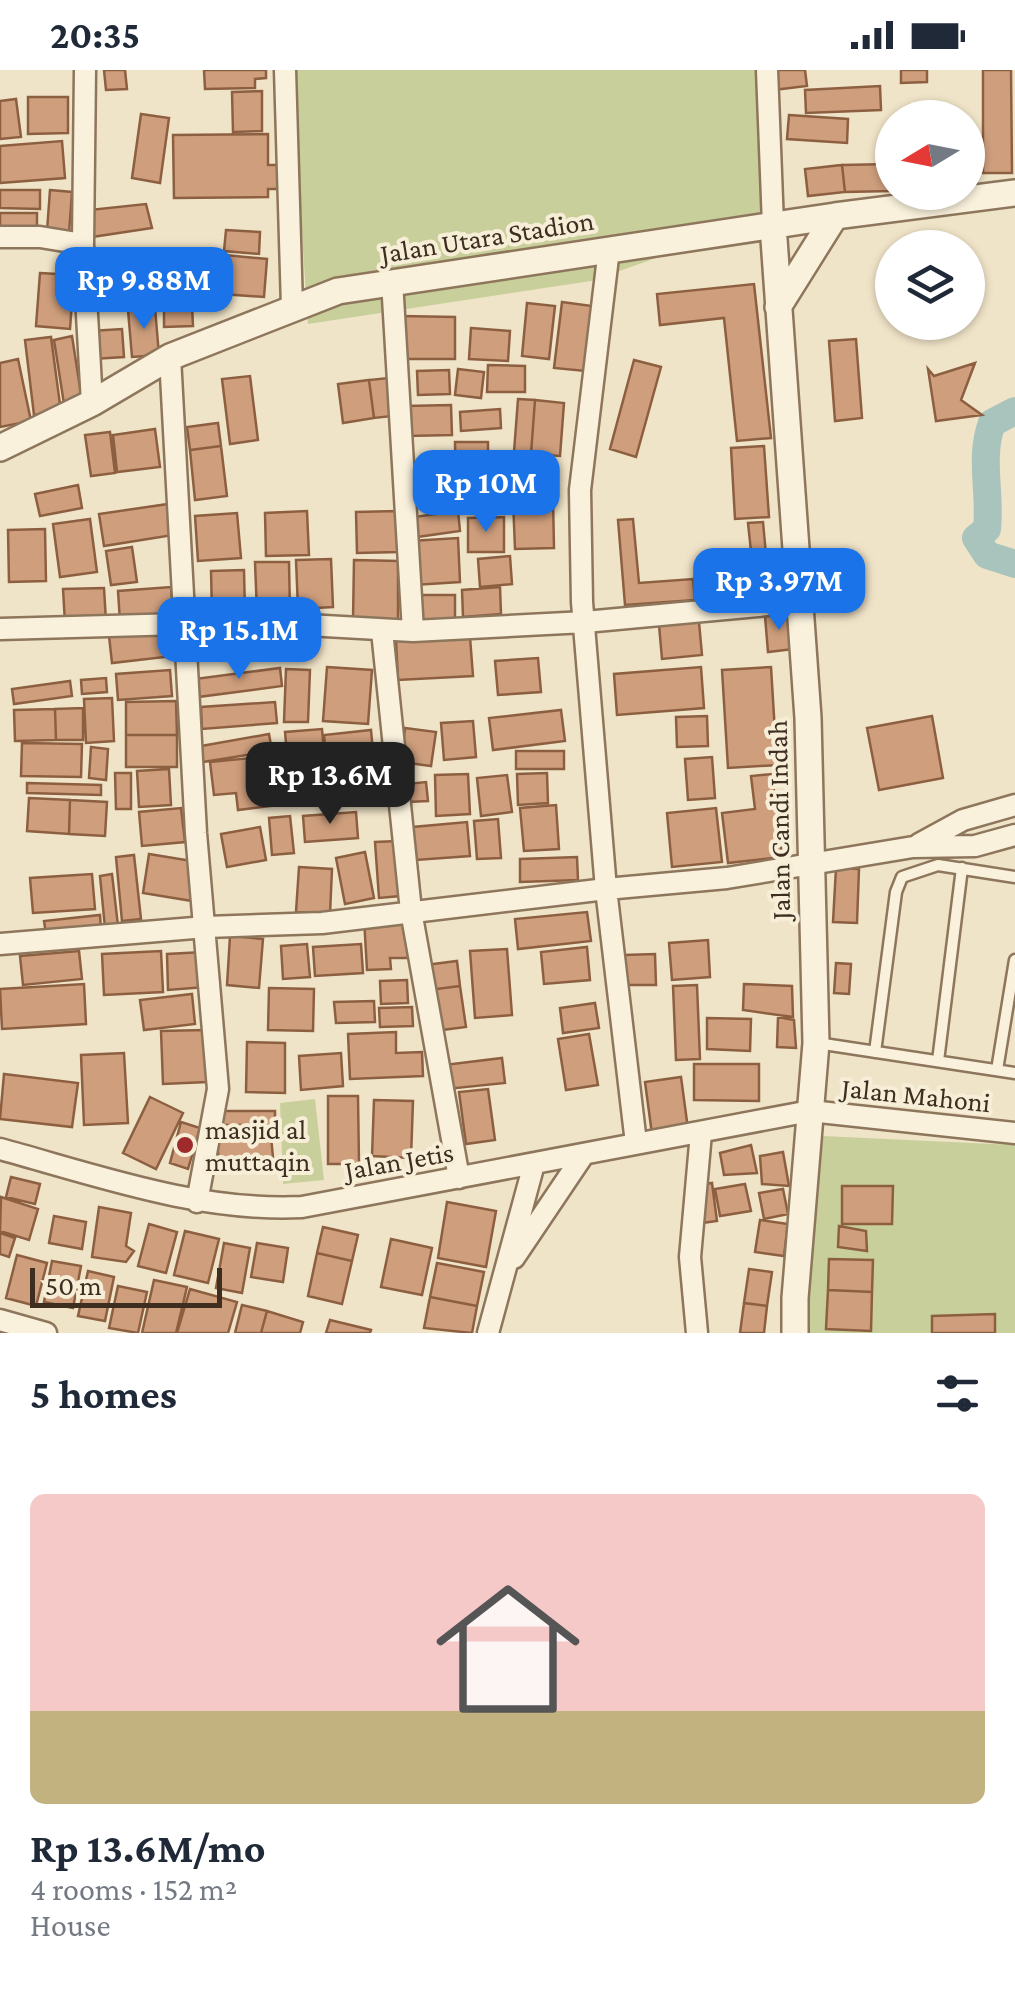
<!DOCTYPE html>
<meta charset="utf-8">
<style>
:root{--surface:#fff;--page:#f2f2f3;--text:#1f2937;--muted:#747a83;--accent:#1a73e8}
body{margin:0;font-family:"Crimson Pro",serif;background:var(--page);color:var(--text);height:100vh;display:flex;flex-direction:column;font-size:38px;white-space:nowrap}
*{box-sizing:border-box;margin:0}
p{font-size:32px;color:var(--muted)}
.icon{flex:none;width:55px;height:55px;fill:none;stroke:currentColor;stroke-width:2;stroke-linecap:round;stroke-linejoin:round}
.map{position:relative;height:1263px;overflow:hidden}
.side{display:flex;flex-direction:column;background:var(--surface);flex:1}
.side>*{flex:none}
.needle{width:65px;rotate:260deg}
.tools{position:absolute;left:875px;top:30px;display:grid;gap:20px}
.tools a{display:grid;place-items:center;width:110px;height:110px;border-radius:50%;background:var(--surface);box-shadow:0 2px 8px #0004;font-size:50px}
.scale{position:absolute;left:30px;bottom:25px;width:192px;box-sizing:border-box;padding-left:10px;border:5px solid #3d2e20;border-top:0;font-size:28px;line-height:35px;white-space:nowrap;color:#3d2e20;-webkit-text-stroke:8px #f7eed8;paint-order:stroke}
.price{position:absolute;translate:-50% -85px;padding:0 22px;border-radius:20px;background:var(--accent);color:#fff;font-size:32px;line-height:65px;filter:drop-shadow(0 2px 5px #0008)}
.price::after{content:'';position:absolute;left:50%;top:60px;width:30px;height:22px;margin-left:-15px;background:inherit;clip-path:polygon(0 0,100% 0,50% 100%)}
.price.active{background:#222;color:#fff}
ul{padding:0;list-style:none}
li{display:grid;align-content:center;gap:20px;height:530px;padding:0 30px}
li span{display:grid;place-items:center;height:310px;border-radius:15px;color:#555}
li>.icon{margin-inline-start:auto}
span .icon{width:180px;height:180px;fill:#fffc;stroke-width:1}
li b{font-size:42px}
h2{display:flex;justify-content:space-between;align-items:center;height:120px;padding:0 30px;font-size:42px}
.status{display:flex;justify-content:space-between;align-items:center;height:70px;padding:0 50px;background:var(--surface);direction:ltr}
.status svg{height:28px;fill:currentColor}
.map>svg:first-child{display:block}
</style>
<div class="status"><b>20:35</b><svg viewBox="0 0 49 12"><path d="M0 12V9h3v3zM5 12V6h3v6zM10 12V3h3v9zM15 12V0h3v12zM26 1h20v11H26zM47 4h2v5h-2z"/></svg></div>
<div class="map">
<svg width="1015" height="1263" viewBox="0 0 1015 1263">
<rect width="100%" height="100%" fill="#f0e4c8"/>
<path fill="#c9cf9b" d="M291,0H760L764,150L591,211L308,254Z
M315,1029L324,1110L283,1114L280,1033Z
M801,1065L1015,1075V1263H789Z"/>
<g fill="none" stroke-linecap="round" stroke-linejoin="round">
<path stroke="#a9c4bc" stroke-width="28" d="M1015,341L992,353C979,387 991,423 987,459L976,468L987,485L1015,494"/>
</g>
<path fill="#cf9f7d" stroke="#8d5f41" stroke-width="2.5" d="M104,0H125L127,19L106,20Z
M204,0H266V8L255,9V18L205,19Z
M770,0H805L807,16L773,20Z
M901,0H927V12L901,13Z
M983,0H1011L1012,103H983Z
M880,16L881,40L806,43L805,20Z
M262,21V61L233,62L232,22Z
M28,27H68V63L28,64Z
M16,29L21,67L0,69V31Z
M141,44L169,48L160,113L132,108Z
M789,45L848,49L847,73L787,69Z
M268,64V95H278L279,119H268V127L174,128L173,65Z
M62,71L65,108L0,113V76Z
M892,94V121L845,122L842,95Z
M842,95L845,122L808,126L805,99Z
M0,120H40V139L0,138Z
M50,120L72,122L69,163L47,161Z
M146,134L152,158L92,167L89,140Z
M0,143H37V166L0,165Z
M226,160L260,162L259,184L224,181Z
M127,182H150V232L126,231Z
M225,185L267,189L264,227L222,224Z
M193,191L196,228L158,231L155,194Z
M114,193L117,211L95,215L92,197Z
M40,203L74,205L70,259L36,256Z
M754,214L771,368L737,371L724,248L660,255L657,224Z
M121,218L122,239L93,241L92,221Z
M562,232L592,236L585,301L554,298Z
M527,233L555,236L549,289L522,286Z
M192,235L193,256L164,257V236Z
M155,238L159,285L132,287L128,240Z
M400,246L455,247V289H400Z
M471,258L510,261L508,291L469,289Z
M122,259L124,287L93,289L91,261Z
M72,266L82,331L64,334L54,270Z
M51,267L61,342L34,345L25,270Z
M856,269L862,348L835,351L829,271Z
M18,289L31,351L0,357V293Z
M634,290L661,297L636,387L610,379Z
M975,293L961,330L982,345L936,351L928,299L934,306Z
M488,295L525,296V322H487Z
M458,299L484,302L481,328L455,325Z
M449,300L450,324L418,325L417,301Z
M250,306L258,370L230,374L222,309Z
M388,308L393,346L374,348L369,310Z
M369,310L374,348L343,353L338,314Z
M518,329L535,330L531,384L514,382Z
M535,330L564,333L560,386L531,384Z
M451,335L452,365L407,366L406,336Z
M500,339L501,358L461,361L460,342Z
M218,353L221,376L190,380L187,357Z
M155,359L160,397L117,402L113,365Z
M110,362L115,403L91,406L85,365Z
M455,372H488V427L456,428Z
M221,376L227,426L195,430L190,380Z
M764,376L769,447L735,449L731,378Z
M516,396L543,397L542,426H515Z
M78,415L82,438L40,446L35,424Z
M553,429L554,478L515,479L513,430Z
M168,434L173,465L104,476L99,444Z
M307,441L309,485L266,486L265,443Z
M398,441L399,482L357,483L356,442Z
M458,441L460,461L417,467L414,447Z
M237,443L241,488L198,491L195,446Z
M504,447V482H468V448Z
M90,449L97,502L60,507L53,454Z
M633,449L639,513L693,509L695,530L625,535L618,450Z
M763,452L769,517L709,522L708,504L753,500L748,453Z
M45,459L46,511L9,512L8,460Z
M458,468L460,512L414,515L411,471Z
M132,477L137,512L111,515L106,481Z
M510,486L512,514L480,517L478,489Z
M331,489L333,537L298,539L296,490Z
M354,490L398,491V551L353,550Z
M255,492H289L290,542L257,543Z
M244,500L245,543H212L211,501Z
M171,517L174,549L120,552L118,521Z
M500,517L501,544L463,547L462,520Z
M104,518L106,551L65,553L63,519Z
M418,525H455V550H418Z
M790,544L794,579L768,582L765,546Z
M699,552L702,585L662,589L659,555Z
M162,561L165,587L112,593L109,566Z
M470,567L473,606L398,610L396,571Z
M538,588L541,622L498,625L495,591Z
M327,597L372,600L368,654L323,651Z
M701,597L704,638L617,645L614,604Z
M771,597L777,695L728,698L722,600Z
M280,598L282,616L198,627L195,609Z
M286,599L310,600L308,652H284Z
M170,600L172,626L118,630L116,604Z
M106,608L107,622L82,624L81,610Z
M70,611L72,626L14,634L12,619Z
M112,628L114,671L86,673L84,629Z
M176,631L177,665H126V632Z
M275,632L277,653L202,659L201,637Z
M83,638V670H56L55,639Z
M55,639L56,670L15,671L14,640Z
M561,640L565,671L493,680L489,648Z
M707,646L708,676L677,677L676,647Z
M932,646L943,708L879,720L867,658Z
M473,651L476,687L444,690L441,653Z
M405,658L436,662L431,696L401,692Z
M322,659L324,682L287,684L285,662Z
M371,660L374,692L327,696L324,665Z
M269,664L272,681L203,692L201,676Z
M126,665H177V697H126Z
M22,673L82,674L81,707L21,706Z
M91,677L108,679L106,710L89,708Z
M516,681H564V699H516Z
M282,685L287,734L238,740L236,723L214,725L210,692Z
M712,687L715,728L688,730L685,689Z
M169,699L171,735L139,737L137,701Z
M115,703H131V739H116Z
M547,703L548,733L518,735L517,704Z
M377,704L379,728L332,730L330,706Z
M468,704L470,744L436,746L435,705Z
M772,704L782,787L728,793L722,743L755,739L751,706Z
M507,705L512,742L481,746L477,708Z
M426,712L428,731L407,732L406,714Z
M27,713L101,715V725L27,723Z
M29,728L70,730L69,764L27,761Z
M70,730L107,732L105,766L69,764Z
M556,735L559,779L524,781L520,738Z
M181,738L185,772L142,776L139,742Z
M716,738L722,792L672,797L667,743Z
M356,742L358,768L305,772L303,746Z
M290,746L294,783L272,785L269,748Z
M498,749L501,788L477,789L474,751Z
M467,752L470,786L416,790L413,757Z
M260,757L266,790L227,797L221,764Z
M397,771L400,826L379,828L375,772Z
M365,782L374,828L345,834L336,788Z
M149,784L198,792L192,831L143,823Z
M134,785L141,849L122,851L116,787Z
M577,787L578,810L520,812V789Z
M299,797L332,799L330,844L296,842Z
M836,798L859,799L857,853L833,852Z
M92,804L95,839L33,843L30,808Z
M112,804L118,856L105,858L100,806Z
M587,842L591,871L518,879L515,849Z
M100,845L101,859L46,864L44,851Z
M406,846L408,888H390L391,899L367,900L364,848Z
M230,866L263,869L259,918L227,915Z
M708,870L710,907L672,910L669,873Z
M307,874L310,907L283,909L281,876Z
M361,874L363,903L315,906L313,877Z
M587,877L590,910L544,914L541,882Z
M507,879L512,945L475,948L470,881Z
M79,881L82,909L23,915L20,886Z
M161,881L163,922L104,925L102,884Z
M203,882L205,917L168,920L167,884Z
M655,884L656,915H624V885Z
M457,891L460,916L429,920L425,895Z
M836,893L851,894L849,924L834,923Z
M407,910L408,933L381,934L380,911Z
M84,914L86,954L2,959L0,919Z
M744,914L792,916L793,947L743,940Z
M697,915L700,989L676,990L673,916Z
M460,916L466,957L434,961L429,920Z
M269,918L314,919L313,961L268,960Z
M192,924L195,954L144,960L140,930Z
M374,931L375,952L336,953L334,932Z
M595,933L599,958L563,963L560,938Z
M412,937L413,956L380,957L379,938Z
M778,947L794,950L796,978L777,977Z
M707,948L751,949L750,981L707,979Z
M205,960L207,1012L163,1014L161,961Z
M396,962V983L422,982L423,1006L350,1009L348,964Z
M589,964L598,1015L566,1020L558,969Z
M247,972L285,973V1023L246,1022Z
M124,983L128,1053L84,1055L81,985Z
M341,983L343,1016L301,1020L299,986Z
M502,988L505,1013L447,1019L444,995Z
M694,994H759V1031L694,1030Z
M4,1004L78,1013L72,1057L0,1049Z
M681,1007L688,1059L652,1064L645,1012Z
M488,1019L495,1070L466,1074L459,1022Z
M328,1026H358L359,1094H328Z
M150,1027L183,1043L156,1099L123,1083Z
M374,1030L413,1031L411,1088L372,1086Z
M219,1041H275V1055H219Z
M181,1052L200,1058L188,1099L170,1093Z
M270,1057L274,1097L220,1102L216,1061Z
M751,1075L757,1103L724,1105L720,1083Z
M783,1082L789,1116L762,1114L760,1086Z
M11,1107L40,1114L35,1134L6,1127Z
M712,1113L717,1151L702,1153L697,1115Z
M745,1114L751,1141L720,1146L715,1119Z
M842,1116H893L892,1154H842Z
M783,1119L788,1144L764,1149L759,1123Z
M1,1127L38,1139L29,1170L0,1161Z
M447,1132L496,1141L486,1197L438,1188Z
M99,1137L131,1143L126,1176L134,1181L126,1192L92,1187Z
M54,1146L86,1152L82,1179L49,1173Z
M760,1150L788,1154L784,1186L755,1182Z
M149,1154L177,1162L166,1203L138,1196Z
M839,1156L866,1161L867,1181L838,1177Z
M323,1157L358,1165L352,1191L317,1183Z
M185,1161L219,1169L208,1213L174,1205Z
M0,1163L15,1168L9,1187L0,1184Z
M391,1169L432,1178L422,1225L381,1217Z
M224,1173L250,1178L242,1223L216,1218Z
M257,1173L288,1178L283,1212L251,1207Z
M317,1183L352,1191L342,1234L308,1226Z
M17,1185L47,1193L36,1236L6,1228Z
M829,1189L873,1190L872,1222L828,1220Z
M52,1191L81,1196L73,1238L44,1232Z
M437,1193L484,1202L477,1236L430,1227Z
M749,1199L772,1202L767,1236L744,1233Z
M88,1201L114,1207L105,1251L78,1246Z
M154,1210L187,1217L176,1263H142Z
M118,1216L147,1222L138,1263L109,1258Z
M190,1219L237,1232L228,1263H177Z
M828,1220L872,1222L871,1261L826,1259Z
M430,1227L477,1236L472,1263L424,1258Z
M744,1233L767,1236L764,1263H740Z
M242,1235L267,1241L261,1263H235Z
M267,1241L303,1252L300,1263H261Z
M995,1244V1263H932V1246Z
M330,1250L371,1260L370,1263H326Z"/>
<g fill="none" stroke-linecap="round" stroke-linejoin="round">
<defs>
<path id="service" d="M817,973L1015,1003
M875,982L896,822L902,807L938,795L1015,807
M938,991L962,798
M997,1000L1015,890"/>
<path id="minor" d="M85,0L83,174L92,333
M285,0L292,237
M767,0L773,155
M0,167H40L83,174
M609,179L580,420L582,532L606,819L727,808L913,777L975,776L1015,765
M392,211L413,561
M170,287L196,763L218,1019L197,1132
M0,559L254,552L413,561L585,552L800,532
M382,561L411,841L459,1108
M919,774L963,750L1015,735
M0,874L206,857L322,853L606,819L636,1073
M0,1079C99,1106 199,1142 302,1137L810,1041L1015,1063
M514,1188L584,1084
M0,1250L46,1263
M488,1263L534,1094
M697,1263L690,1187L701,1063"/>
<path id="tertiary" d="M773,155L808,648L816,973L795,1228V1263
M778,237L835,146
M0,378L92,333L170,287L338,221L835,146L1015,123"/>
</defs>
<use href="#service" stroke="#8d765c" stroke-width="15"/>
<use href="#minor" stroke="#8d765c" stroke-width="25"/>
<use href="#tertiary" stroke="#8d765c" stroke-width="30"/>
<use href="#service" stroke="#faf1dc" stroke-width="10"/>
<use href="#minor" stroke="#faf1dc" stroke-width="20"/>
<use href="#tertiary" stroke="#faf1dc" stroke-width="25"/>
</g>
<circle fill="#9e2a2b" stroke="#f7eed8" stroke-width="4" cx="185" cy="1075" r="10"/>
<g text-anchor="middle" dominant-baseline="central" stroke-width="8" stroke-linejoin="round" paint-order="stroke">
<g font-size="28" fill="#3d2e20" stroke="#f7eed8">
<text transform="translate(487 167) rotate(-9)">Jalan Utara Stadion</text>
<text transform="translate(779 750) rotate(-91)">Jalan Candi Indah</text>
<text transform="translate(916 1025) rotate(6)">Jalan Mahoni</text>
<text transform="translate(399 1091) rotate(-10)">Jalan Jetis</text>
</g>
<g font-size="28" fill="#3d2e20" stroke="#f7eed8" text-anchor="start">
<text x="205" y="1059">masjid al<tspan x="205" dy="32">muttaqin</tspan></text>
</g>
</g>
</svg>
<div class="tools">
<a><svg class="needle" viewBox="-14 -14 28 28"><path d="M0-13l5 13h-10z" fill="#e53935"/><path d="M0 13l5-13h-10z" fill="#747a83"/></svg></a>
<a><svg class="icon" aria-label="layers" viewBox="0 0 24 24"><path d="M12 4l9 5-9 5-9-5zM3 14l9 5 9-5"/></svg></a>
</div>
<div class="scale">50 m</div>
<b class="price" style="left:144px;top:262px">Rp 9.88M</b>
<b class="price" style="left:486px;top:465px">Rp 10M</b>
<b class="price" style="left:779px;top:563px">Rp 3.97M</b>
<b class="price" style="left:239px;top:612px">Rp 15.1M</b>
<b class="price active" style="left:330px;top:757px">Rp 13.6M</b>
</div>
<section class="side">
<h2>5 homes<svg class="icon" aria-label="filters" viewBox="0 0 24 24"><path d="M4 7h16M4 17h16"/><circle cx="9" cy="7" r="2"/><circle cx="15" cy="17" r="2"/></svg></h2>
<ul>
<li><span style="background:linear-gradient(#f6c9c9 70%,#c2b280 0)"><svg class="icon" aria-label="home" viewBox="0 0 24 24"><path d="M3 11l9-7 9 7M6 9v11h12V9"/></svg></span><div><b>Rp 13.6M/mo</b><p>4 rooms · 152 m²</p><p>House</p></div></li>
</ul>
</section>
